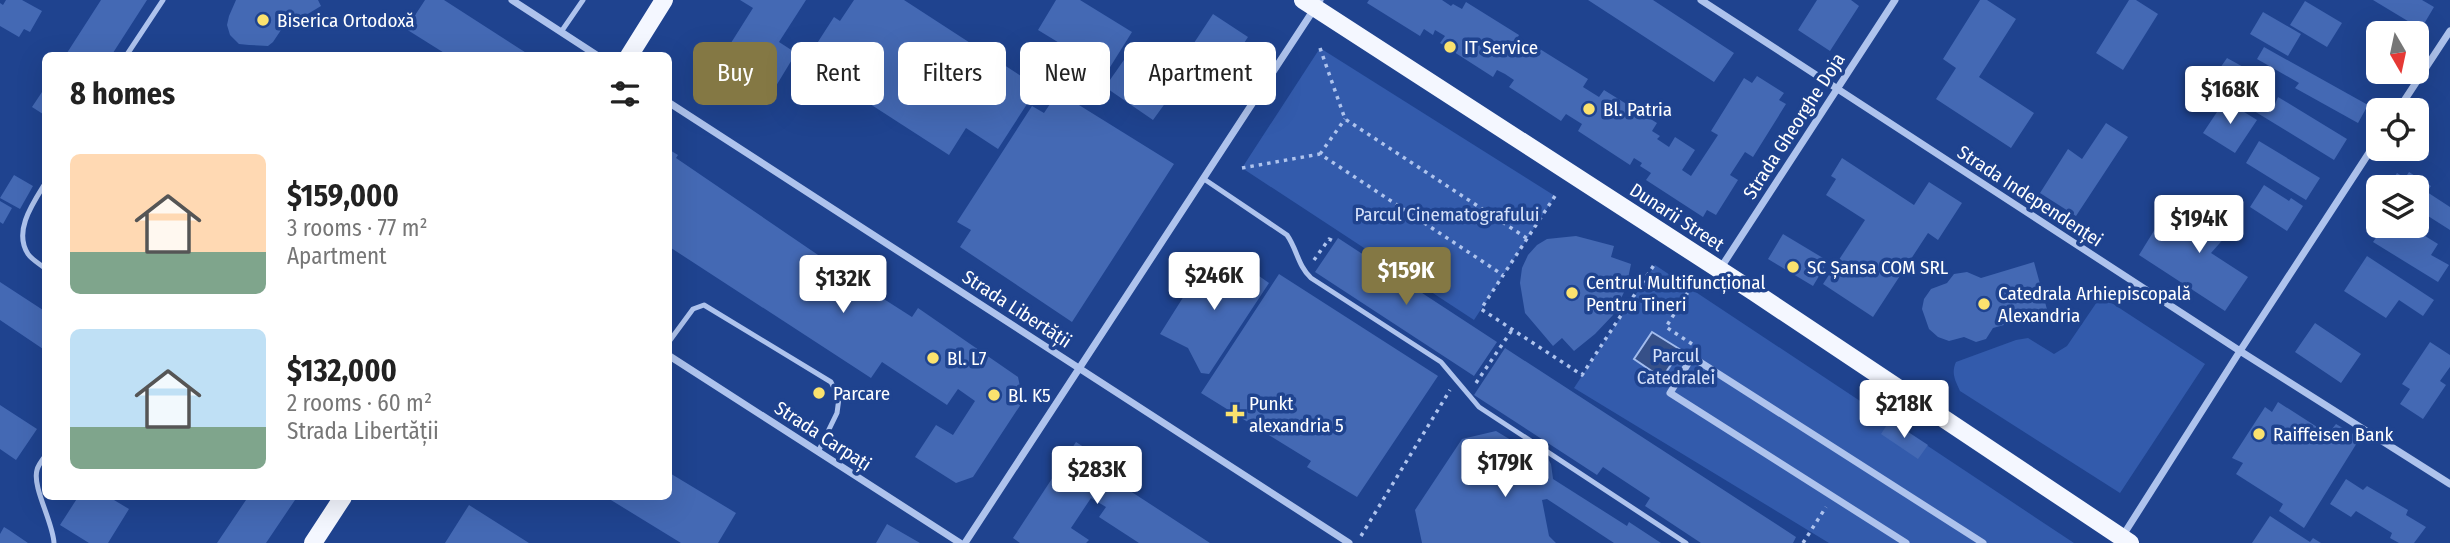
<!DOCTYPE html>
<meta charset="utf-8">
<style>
:root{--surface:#fff;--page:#f6f6f6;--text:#222;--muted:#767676;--accent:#847844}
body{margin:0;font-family:"Fira Sans Condensed",sans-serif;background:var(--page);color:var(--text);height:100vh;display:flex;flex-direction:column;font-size:26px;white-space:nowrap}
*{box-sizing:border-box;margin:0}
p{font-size:23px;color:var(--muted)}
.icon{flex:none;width:38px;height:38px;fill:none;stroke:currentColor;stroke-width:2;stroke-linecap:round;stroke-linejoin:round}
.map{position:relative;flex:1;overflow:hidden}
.side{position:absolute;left:42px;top:52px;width:630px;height:448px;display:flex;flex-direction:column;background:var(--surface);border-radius:10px;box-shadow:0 7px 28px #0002}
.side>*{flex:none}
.banner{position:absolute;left:693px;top:42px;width:665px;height:63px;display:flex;gap:14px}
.needle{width:46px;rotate:171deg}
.tools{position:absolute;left:2366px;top:21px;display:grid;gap:14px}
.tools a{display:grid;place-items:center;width:63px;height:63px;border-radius:10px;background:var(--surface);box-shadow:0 7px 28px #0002;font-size:35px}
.price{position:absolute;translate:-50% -60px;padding:0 16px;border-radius:7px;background:#fff;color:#222;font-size:23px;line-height:46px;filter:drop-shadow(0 2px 4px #0008)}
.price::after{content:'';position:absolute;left:50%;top:42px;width:21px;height:16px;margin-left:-10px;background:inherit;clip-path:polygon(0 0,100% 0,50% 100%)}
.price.current{background:var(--accent);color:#fff}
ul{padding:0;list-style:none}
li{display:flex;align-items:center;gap:21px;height:175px;padding:0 28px}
li span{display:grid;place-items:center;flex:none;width:196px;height:140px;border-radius:10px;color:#555}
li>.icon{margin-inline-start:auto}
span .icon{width:84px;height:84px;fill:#fffc;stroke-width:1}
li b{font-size:30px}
h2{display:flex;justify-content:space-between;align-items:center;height:84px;padding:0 28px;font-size:30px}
.tag{padding:0 24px;border-radius:10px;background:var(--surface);box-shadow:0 7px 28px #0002;font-size:24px;line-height:63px}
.tag.current{background:var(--accent);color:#fff}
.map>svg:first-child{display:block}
</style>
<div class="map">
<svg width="2450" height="543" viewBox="0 0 2450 543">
<rect width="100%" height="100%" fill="#1f438f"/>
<path fill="#335bac" d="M1320,48L1555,196L1474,320L1242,168Z
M1655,265L2074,543H1829L1574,388Z
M2101,296L2205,364L2120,493L1960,391C1955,380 1951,373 1956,362L2016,340L2028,338L2054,354L2067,346Z"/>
<path fill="#365088" stroke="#a2bcee" stroke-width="2" d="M1652,332L1681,350L1662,378L1634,359Z"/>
<path fill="#4469b4" d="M6,0H22L42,11L30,32L24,29L19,37L0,26V3L3,5Z
M101,0H147L111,56H65Z
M236,0H318L321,6L281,30L273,42L268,46L249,45L239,44L230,35L227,25L229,16Z
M425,0H444L531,56H449L406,29Z
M740,0H806L779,42L796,53L776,86L724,54L753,8Z
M854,0H904L1038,87L998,149L966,128L949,155L805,62L834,17L840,21Z
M1056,0H1080L1132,32L1107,72L1038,30Z
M1369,0H1442L1451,6L1453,4L1462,9L1466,2L1519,35L1515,43L1531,53L1535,46L1588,79L1583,87L1599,97L1604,90L1657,123L1652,131L1660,136L1657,139L1669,147L1675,137L1695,150L1682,170L1691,176L1718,135L1711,131L1744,78L1752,83L1757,76L1784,93L1779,100L1786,104L1753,157L1745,152L1730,175L1738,180L1716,215L1707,210L1703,217L1646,180L1651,173L1640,166L1642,163L1634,158L1630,165L1578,131L1582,124L1566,114L1561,121L1509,87L1514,80L1505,74L1497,70L1493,77L1440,43L1445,36L1435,30L1433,35L1424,29L1420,36L1367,3Z
M1588,0H1653L1734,53L1714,82Z
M1817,0H1851L1859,6L1830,51L1798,30Z
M1980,0H1987L2016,19L1979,77L2034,113L2011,148L1936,99L1956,68L1943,59Z
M2129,0H2136L2158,14L2123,70L2096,53Z
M2373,0H2422L2434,7L2421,29Z
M2305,1L2342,23L2327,47L2290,25Z
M2263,12L2301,34L2288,56L2250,34Z
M1213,14L1248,37L1206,101L1171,78Z
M2264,47L2368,105L2358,123L2295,88L2299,83L2257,59Z
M1126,57L1174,91L1153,120L1105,87Z
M2227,58L2247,69L2239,82L2275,104L2278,97L2347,139L2334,160L2205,81L2213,68L2218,71Z
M46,86V116L32,107Z
M1058,92L1174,164L1072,322L960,247L971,230L957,222L1032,106L1044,113Z
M2225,100L2257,120L2235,153L2203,133Z
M2106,123L2128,137L2076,216L2040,193L2068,149L2082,159Z
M2259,141L2320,178L2306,200L2246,163Z
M668,149L678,155L676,158L865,287L912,317L918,308L1018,377L1023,401L973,477L956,483L915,457L936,425L953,435L975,401L958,389L947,405L882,362L871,378L668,246Z
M1842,158L1914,205L1929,182L1962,203L1938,240L1928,233L1873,317L1823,284L1865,220L1826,195L1836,179L1831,176Z
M2409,172L2431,186L2427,192L2450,207V230L2417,209V187H2388L2397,173L2405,178Z
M14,175L33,186L20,209L0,198Z
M2264,185L2289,201L2291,198L2303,206L2287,231L2250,207Z
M2215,196L2237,209L2227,235L2211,253L2248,277L2225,311L2139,255L2160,221L2186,238L2200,212Z
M0,201L12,208L3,224L0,222Z
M2384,226L2395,231L2399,226H2409L2438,244L2431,255L2449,265L2438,282L2373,242Z
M1783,234L1828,261L1813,286L1768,259Z
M1576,236L1614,246L1611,257L1631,264L1626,288L1613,315L1595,334L1574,351L1562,338L1553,346L1525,313L1520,283L1522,268L1528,255L1537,245L1547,239Z
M1338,238L1497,342L1474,376L1315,272Z
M2367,256L2434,300L2423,316L2399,300L2386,318L2344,291Z
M1206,261L1229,276L1239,262L1269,283L1209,374L1201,373L1188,348L1160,334Z
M2034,262L2048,313L1993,328L1986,339L1976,342L1964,337L1949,341L1938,337L1929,329L1922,309L1924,299L1931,289L1947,283L1954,274L1967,272L1981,278Z
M1279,274L1438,376L1357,497L1307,467L1311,461L1201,393Z
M0,282L46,312V351L0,320Z
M2315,323L2361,354L2341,383L2295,352Z
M2430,342L2450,355V367L2440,381L2446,385L2423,419L2400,404L2410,389L2402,384Z
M1505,348L1796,537L1793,543H1701L1645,506L1650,498L1603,467L1597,475L1474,395Z
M2278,402L2328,434L2336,424L2360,438L2304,528L2279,511L2283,504L2236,474L2243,463L2232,458L2265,407L2272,412Z
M0,405L37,429L16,460L0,449Z
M1890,420L1928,445L1918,459L1881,434Z
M1496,431L1531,452L1546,455L1551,464L1553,479L1627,526L1629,522L1661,543H1614L1547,499L1542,500L1549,536L1556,543H1422L1415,510L1462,439Z
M1076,442L1127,475L1121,485L1210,543H1139L1099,517L1106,507L1091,498L1071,528L1089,540L1086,543H1020L1013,538Z
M668,472L736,513L718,543H681L606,497H668Z
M2346,479L2363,490L2367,486L2408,510L2406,515L2426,527L2414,543H2399L2390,538L2392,533L2356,511L2351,517L2330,504Z
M78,497H109L129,509L108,543H89L60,525Z
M248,497H297L266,543H217Z
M469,505L529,543H445Z
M2270,516L2310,542L2313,538L2321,543H2252Z
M887,524L920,543H876Z
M4,527L9,530L28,543H0V534Z"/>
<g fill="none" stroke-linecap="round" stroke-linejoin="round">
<path stroke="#aec3ed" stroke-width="3.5" stroke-dasharray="3.5 5" stroke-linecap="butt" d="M1320,48L1345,119L1528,239
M1320,154L1345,119
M1242,168L1320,154L1503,275
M1555,196L1481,309L1582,375L1656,262
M1314,260L1329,239L1335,242
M1692,344L1666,327L1693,284
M1476,383L1512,330
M1361,536L1450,390
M1803,543L1826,507"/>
<path stroke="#aec3ed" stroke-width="5" d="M561,32L583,0
M126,56L163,0
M1204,179L1287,235C1297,249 1298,266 1311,278L1441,362L1479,407L1686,543
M46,182C33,203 13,231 28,254C32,260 40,264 46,269
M668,343L693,309L704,305L831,382L839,398L837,413L818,452
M46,455C43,459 38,465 37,470C32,487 53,522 54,543"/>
<path stroke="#aec3ed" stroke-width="7" d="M512,0L598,56
M1701,0L2240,351L2450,484
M668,102L1349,543
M2398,110L2450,31
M1720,269L1895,0
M668,355L960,543
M2122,537L2240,351L2378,139
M965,543L1320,0
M1906,543L1670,393L1692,357L1983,543"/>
<path stroke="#f4f7ff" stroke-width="18" d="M1303,0L1754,292L2130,543
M629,56L664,0
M313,543L343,497"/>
</g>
<g fill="#fbe26e" stroke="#1f438f" stroke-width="2.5">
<circle cx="263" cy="20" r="7"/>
<circle cx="1450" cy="47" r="7"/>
<circle cx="1589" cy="109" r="7"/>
<circle cx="1793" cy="267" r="7"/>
<circle cx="1572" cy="293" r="7"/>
<circle cx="1984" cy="304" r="7"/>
<circle cx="933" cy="358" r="7"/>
<circle cx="819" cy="393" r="7"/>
<circle cx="994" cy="395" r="7"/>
<path d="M1231.5 403.5h7v7h7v7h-7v7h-7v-7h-7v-7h7z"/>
<circle cx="2259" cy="434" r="7"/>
</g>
<g text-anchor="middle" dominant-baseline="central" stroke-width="7" stroke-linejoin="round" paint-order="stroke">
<g font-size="19" fill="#fff" stroke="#1f438f" text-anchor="start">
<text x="277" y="20">Biserica Ortodoxă</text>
<text x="1464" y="47">IT Service</text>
<text x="1603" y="109">Bl. Patria</text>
<text x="1807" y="267">SC Șansa COM SRL</text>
<text x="1586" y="282">Centrul Multifuncțional<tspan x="1586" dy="22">Pentru Tineri</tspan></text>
<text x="1998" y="293">Catedrala Arhiepiscopală<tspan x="1998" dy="22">Alexandria</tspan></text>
<text x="947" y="358">Bl. L7</text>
<text x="833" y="393">Parcare</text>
<text x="1008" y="395">Bl. K5</text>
<text x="1249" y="403">Punkt<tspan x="1249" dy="22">alexandria 5</tspan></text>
<text x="2273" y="434">Raiffeisen Bank</text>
</g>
<g font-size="19" fill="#fff" stroke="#1f438f">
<text transform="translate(1794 126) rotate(-57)">Strada Gheorghe Doja</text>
<text transform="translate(2030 196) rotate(33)">Strada Independenței</text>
<text transform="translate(1677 217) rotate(33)">Dunarii Street</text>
<text transform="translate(1017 309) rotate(33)">Strada Libertății</text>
<text transform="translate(823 436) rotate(33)">Strada Carpați</text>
</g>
<g font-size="19" fill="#d4e0f9" stroke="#1f438f">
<text x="1447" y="214">Parcul Cinematografului</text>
<text x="1676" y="355">Parcul<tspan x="1676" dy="22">Catedralei</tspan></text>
</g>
</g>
</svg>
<div class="tools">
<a><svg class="needle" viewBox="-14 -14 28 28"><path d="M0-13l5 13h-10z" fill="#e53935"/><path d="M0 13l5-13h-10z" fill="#767676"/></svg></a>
<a><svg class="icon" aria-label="locate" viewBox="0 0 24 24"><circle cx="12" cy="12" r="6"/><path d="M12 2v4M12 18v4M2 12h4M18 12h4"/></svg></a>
<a><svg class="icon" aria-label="layers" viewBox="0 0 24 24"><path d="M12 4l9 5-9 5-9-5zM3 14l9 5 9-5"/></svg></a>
</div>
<b class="price" style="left:2230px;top:126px">$168K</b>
<b class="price" style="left:2199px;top:255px">$194K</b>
<b class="price current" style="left:1406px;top:307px">$159K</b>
<b class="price" style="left:1214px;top:312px">$246K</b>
<b class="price" style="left:843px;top:315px">$132K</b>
<b class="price" style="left:1904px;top:440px">$218K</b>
<b class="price" style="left:1505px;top:499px">$179K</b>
<b class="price" style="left:1097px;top:506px">$283K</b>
<div class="banner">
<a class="tag current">Buy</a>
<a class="tag">Rent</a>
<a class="tag">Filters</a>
<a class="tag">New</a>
<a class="tag">Apartment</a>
</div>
<section class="side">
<h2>8 homes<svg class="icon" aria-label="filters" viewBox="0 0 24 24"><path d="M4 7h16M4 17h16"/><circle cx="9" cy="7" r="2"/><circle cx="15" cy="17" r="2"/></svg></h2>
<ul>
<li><span style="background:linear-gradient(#ffd9b3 70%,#7fa58c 0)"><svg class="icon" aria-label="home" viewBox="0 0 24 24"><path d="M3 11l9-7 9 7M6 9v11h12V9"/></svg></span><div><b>$159,000</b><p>3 rooms · 77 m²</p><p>Apartment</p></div></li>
<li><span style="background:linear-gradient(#bfe0f5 70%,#7fa58c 0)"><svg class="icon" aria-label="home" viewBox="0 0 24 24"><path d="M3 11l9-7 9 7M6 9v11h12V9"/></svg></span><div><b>$132,000</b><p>2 rooms · 60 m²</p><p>Strada Libertății</p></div></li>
</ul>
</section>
</div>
